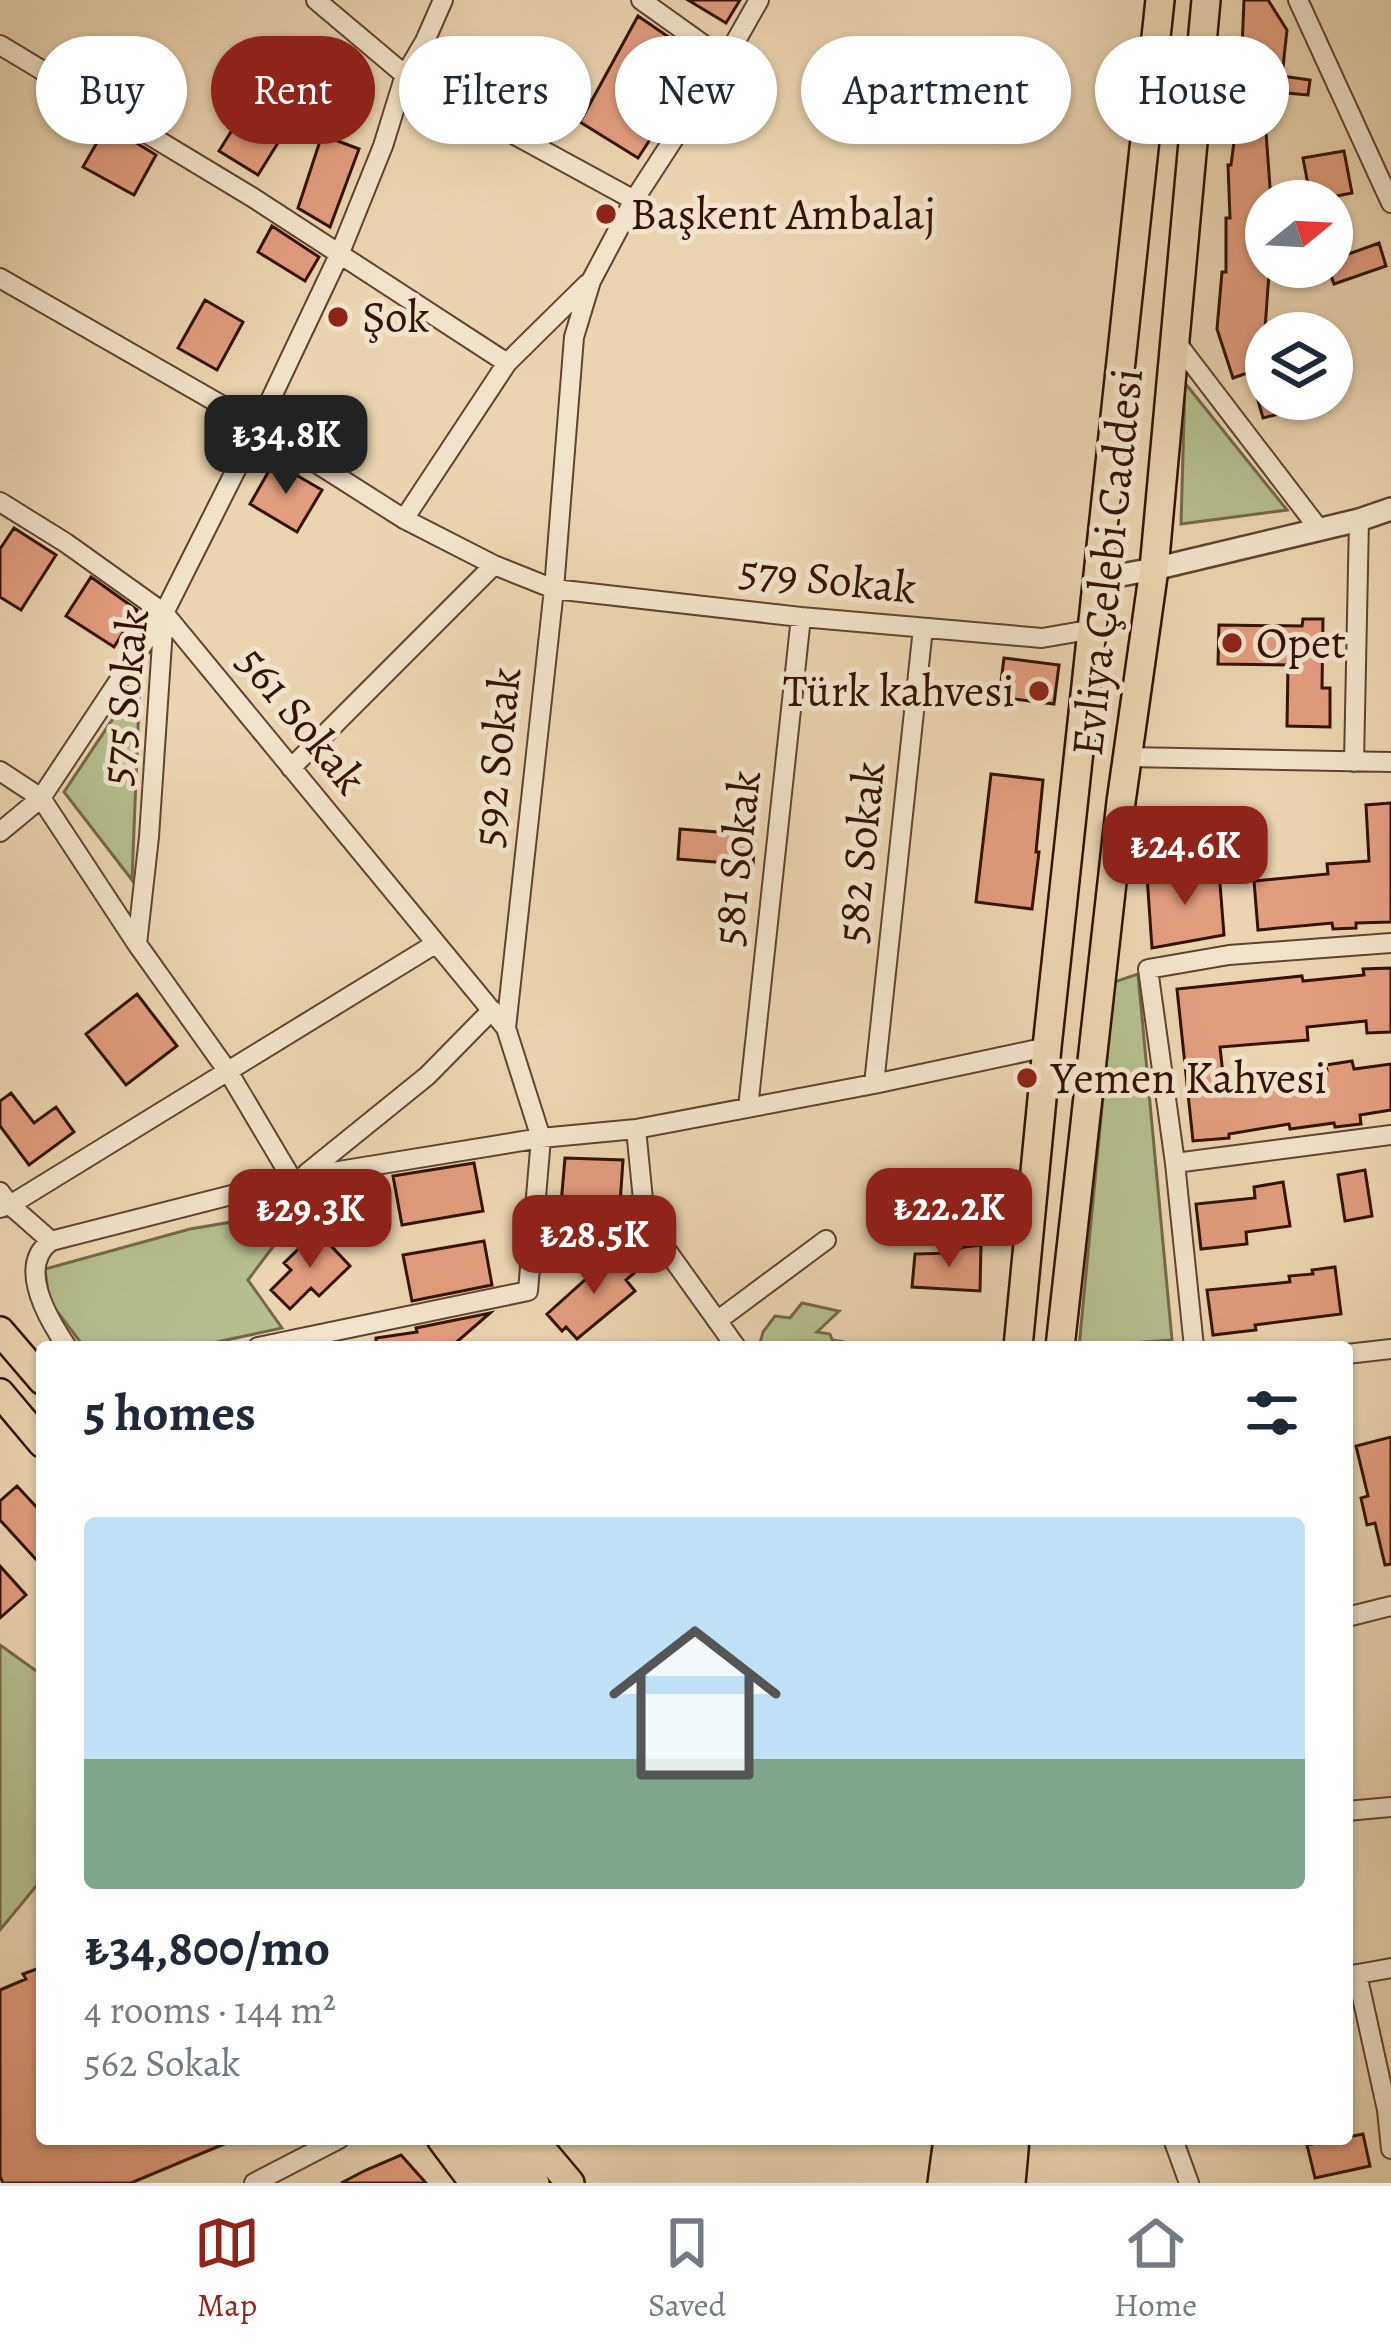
<!DOCTYPE html>
<meta charset="utf-8">
<style>
:root{--surface:#fff;--page:#f6f6f7;--text:#1f2937;--muted:#747a83;--line:#e0e1e3;--accent:#8f2418}
body{margin:0;font-family:Alegreya,serif;background:var(--page);color:var(--text);height:100vh;display:flex;flex-direction:column;font-size:45px;white-space:nowrap}
*{box-sizing:border-box;margin:0}
p{font-size:39px;color:var(--muted)}
.icon{flex:none;width:66px;height:66px;fill:none;stroke:currentColor;stroke-width:2;stroke-linecap:round;stroke-linejoin:round}
.map{position:relative;flex:1;overflow:hidden}
.sheet{position:absolute;left:36px;top:1341px;width:1317px;height:804px;display:flex;flex-direction:column;background:var(--surface);border-radius:12px;box-shadow:0 3px 9px #0004}
.sheet>*{flex:none}
.top-card{position:absolute;left:36px;top:36px;width:1320px;height:108px;display:flex;gap:24px}
.needle{width:78px;rotate:72deg}
.fabs{position:absolute;left:1245px;top:180px;display:grid;gap:24px}
.fabs a{display:grid;place-items:center;width:108px;height:108px;border-radius:50%;background:var(--surface);box-shadow:0 3px 9px #0004;font-size:60px}
.price{position:absolute;translate:-50% -102px;padding:0 27px;border-radius:24px;background:var(--accent);color:#fff;font-size:39px;line-height:78px;filter:drop-shadow(0 3px 6px #0008)}
.price::after{content:'';position:absolute;left:50%;top:72px;width:36px;height:27px;margin-left:-18px;background:inherit;clip-path:polygon(0 0,100% 0,50% 100%)}
.price.active{background:#222;color:#fff}
ul{padding:0;list-style:none}
li{display:grid;align-content:center;gap:24px;height:636px;padding:0 48px}
li span{display:grid;place-items:center;height:372px;border-radius:12px;color:#555}
li>.icon{margin-inline-start:auto}
span .icon{width:216px;height:216px;fill:#fffc;stroke-width:1}
li b{font-size:51px}
h2{display:flex;justify-content:space-between;align-items:center;height:144px;padding:0 48px;font-size:51px}
.tag{padding:0 42px;border-radius:54px;background:var(--surface);box-shadow:0 3px 9px #0004;font-size:42px;line-height:108px}
.tag.active{background:var(--accent);color:#fff}
.dock{display:flex;justify-content:space-around;align-items:center;height:168px;border-top:3px solid var(--line);background:var(--surface);font-size:33px;color:var(--muted)}
.dock a{display:grid;justify-items:center;gap:6px}
.dock .active{color:var(--accent)}
.map>svg:first-child{display:block}
</style>
<div class="map">
<svg width="1391" height="2183" viewBox="0 0 1391 2183">
<rect width="100%" height="100%" fill="#ebd5b0"/>
<filter id="stains"><feTurbulence type="fractalNoise" baseFrequency=".00167" numOctaves="4"/><feColorMatrix values="0 0 0 0 .2 0 0 0 0 .09 0 0 0 0 .02 0 0 0 .5 -.17"/></filter>
<radialGradient id="worn" r=".72"><stop offset=".6" stop-color="#630" stop-opacity="0"/><stop offset="1" stop-color="#630" stop-opacity=".3"/></radialGradient>
<path fill="#b5be8d" stroke="#746849" stroke-width="3" d="M1185,383L1287,510L1181,524Z
M140,678L132,880L64,792Z
M1138,974L1172,1340L1079,1347L1114,982Z
M273,1215L275,1244L248,1280L282,1328L194,1347H84L49,1301L45,1269L190,1229Z
M802,1303L839,1311L817,1332L830,1334L832,1340L845,1342L846,1347H759L763,1332L775,1316L790,1318Z
M0,1645L42,1675V1879L0,1930Z"/>
<path fill="#e29d7f" stroke="#341205" stroke-width="3" d="M688,0H740L726,23Z
M1244,0H1268L1287,30L1282,76L1310,80L1308,95L1263,91L1271,201H1266V273H1269L1265,329L1266,399H1316L1317,404L1263,418L1250,372L1233,378L1217,329L1222,272H1226V218H1230L1228,165H1231L1240,96Z
M638,16L702,60L638,158L580,122Z
M115,38L147,55L125,97L93,80Z
M252,98L291,122L258,175L219,151Z
M107,125L156,155L134,195L83,167Z
M322,135L359,149L330,227L298,208Z
M1344,151L1352,193L1311,201L1303,158Z
M272,226L319,257L305,281L258,252Z
M1379,243L1386,266L1334,284L1328,267H1332V260Z
M205,300L243,322L217,370L178,348Z
M274,462L322,490L297,532L250,504Z
M14,528L56,555L21,610L0,597V549Z
M91,577L137,610L114,647L66,616Z
M1303,619H1323L1322,688H1330V727L1287,726L1288,665L1218,664L1219,625L1302,626Z
M1004,658L1059,665L1054,704L999,697Z
M991,774L1043,780L1036,852H1039L1032,909L976,902Z
M1391,803V922L1356,923V928L1333,929L1332,923L1258,930L1254,881L1328,874L1327,864L1369,861L1366,805Z
M680,829L755,835L753,865L678,859Z
M1219,871L1224,935L1152,948L1147,876Z
M1391,968V1032L1367,1033L1366,1021L1307,1027L1308,1040L1220,1047L1225,1093L1284,1084L1283,1077L1327,1071L1326,1065L1352,1061L1354,1069L1391,1064V1110L1360,1115L1361,1124L1335,1127L1334,1123L1290,1129L1289,1124L1229,1134V1138L1193,1141L1177,989L1302,976L1303,981L1364,975L1363,969Z
M137,994L177,1046L126,1085L86,1034Z
M11,1093L34,1123L56,1107L74,1132L29,1165L0,1126V1101Z
M565,1158L623,1160L620,1204L582,1239L559,1227Z
M474,1163L483,1211L402,1225L393,1176Z
M1365,1170L1372,1216L1345,1221L1338,1175Z
M1283,1182L1290,1226L1246,1232L1247,1244L1201,1249L1196,1204L1255,1198L1254,1187Z
M317,1231L350,1266L319,1296L311,1288L290,1309L271,1290L291,1270L284,1263Z
M484,1241L492,1285L412,1301L403,1255Z
M981,1245L980,1291L912,1287L915,1254L951,1253L964,1247Z
M616,1252L634,1273L626,1280L635,1291L577,1339L566,1327L562,1331L547,1314Z
M1335,1267L1341,1314L1255,1325L1256,1330L1213,1335L1207,1290L1290,1282L1289,1276L1313,1274L1312,1270Z
M490,1313L451,1347H376V1338L417,1332L416,1328Z
M1391,1437V1564L1385,1565L1375,1523L1367,1525L1361,1498L1368,1496L1356,1446Z
M17,1486L42,1513V1566L0,1520V1501Z
M0,1566L26,1595L0,1618Z
M42,1967V2139H236L131,2183H3L0,2176V1990L26,1979L23,1974Z
M1363,2134L1370,2166L1315,2178L1307,2145Z
M401,2155L426,2183H341L366,2170Z"/>
<g fill="none" stroke-linecap="round" stroke-linejoin="round">
<defs>
<path id="minor" d="M316,0L405,75L634,200
M641,0L725,60
M1298,0L1391,203
M0,45L252,197L507,363
M0,278L258,426L404,519L494,565L554,589L801,617L1042,638L1094,629
M1173,338L1319,529
M0,502L66,543L164,613L506,1028
M404,519L507,363L587,284
M1128,757L1391,762
M1354,762L1359,520
M291,768L494,565
M0,771L41,798L161,617
M0,832L41,798L137,944
M874,1084L923,628
M748,1108L801,617
M636,1129L645,1220L736,1347
M1175,1163L1391,1135
M307,1173L427,1076L492,1010
M292,1179L229,1073L137,944L149,837L164,613L258,426L339,255L383,146L405,75L425,41L443,0
M0,1192L10,1205L51,1241
M0,1208L10,1205L435,944
M717,1321L826,1240
M67,1347C48,1319 16,1266 51,1241L302,1177L541,1138L636,1129L874,1084L1047,1047
M258,1347L528,1291L541,1138L506,1028L554,589L574,337L591,281L634,200L725,60L759,0
M1194,1347L1175,1163L1148,969L1229,955L1391,943
M1347,1354L1391,1349
M1347,1617L1391,1606
M1347,1811L1391,1807
M1357,1974L1387,2110L1391,2149
M1347,1976L1391,1968
M1173,2139L1189,2183
M254,2183L339,2139"/>
<path id="tertiary" d="M1099,579L1154,569L1359,520L1391,509"/>
<path id="primary" d="M0,1331L42,1380
M1018,1347L1047,1047L1160,0
M1060,1347L1121,802L1154,569L1206,0
M0,1393L42,1443
M441,2139L474,2183
M470,2139L505,2183
M502,2139L535,2183
M533,2139L570,2183
M942,2183L948,2139
M965,2183L968,2139
M991,2183L993,2139
M1011,2183L1015,2139"/>
</defs>
<use href="#minor" stroke="#624330" stroke-width="22"/>
<use href="#tertiary" stroke="#624330" stroke-width="26"/>
<use href="#primary" stroke="#341205" stroke-width="32"/>
<use href="#minor" stroke="#f2e4cc" stroke-width="18"/>
<use href="#tertiary" stroke="#f2e4cc" stroke-width="21"/>
<use href="#primary" stroke="#ebd5b0" stroke-width="27"/>
</g>
<g fill="#8f2418" stroke="#f2e4cc" stroke-width="4.5">
<circle cx="606" cy="214" r="12"/>
<circle cx="338" cy="317" r="12"/>
<circle cx="1232" cy="643" r="12"/>
<circle cx="1039" cy="691" r="12"/>
<circle cx="1027" cy="1078" r="12"/>
</g>
<g text-anchor="middle" dominant-baseline="central" stroke-width="10" stroke-linejoin="round" paint-order="stroke">
<g font-size="45" fill="#341205" stroke="#f2e4cc" text-anchor="start">
<text x="630" y="214">Başkent Ambalaj</text>
<text x="362" y="317">Şok</text>
<text x="1256" y="643">Opet</text>
<text x="1015" y="691" text-anchor="end">Türk kahvesi</text>
<text x="1051" y="1078">Yemen Kahvesi</text>
</g>
<g font-size="45" fill="#341205" stroke="#f2e4cc">
<text transform="translate(1107 562) rotate(-84)">Evliya Çelebi Caddesi</text>
<text transform="translate(828 579) rotate(6)">579 Sokak</text>
<text transform="translate(124 697) rotate(-84)">575 Sokak</text>
<text transform="translate(302 720) rotate(51)">561 Sokak</text>
<text transform="translate(496 757) rotate(-84)">592 Sokak</text>
<text transform="translate(860 852) rotate(-84)">582 Sokak</text>
<text transform="translate(736 858) rotate(-84)">581 Sokak</text>
</g>
</g>
<rect width="100%" height="100%" filter="url(#stains)"/>
<rect width="100%" height="100%" fill="url(#worn)"/>
</svg>
<div class="fabs">
<a><svg class="needle" viewBox="-14 -14 28 28"><path d="M0-13l5 13h-10z" fill="#e53935"/><path d="M0 13l5-13h-10z" fill="#747a83"/></svg></a>
<a><svg class="icon" aria-label="layers" viewBox="0 0 24 24"><path d="M12 4l9 5-9 5-9-5zM3 14l9 5 9-5"/></svg></a>
</div>
<b class="price active" style="left:286px;top:497px">₺34.8K</b>
<b class="price" style="left:1185px;top:908px">₺24.6K</b>
<b class="price" style="left:949px;top:1270px">₺22.2K</b>
<b class="price" style="left:310px;top:1271px">₺29.3K</b>
<b class="price" style="left:594px;top:1297px">₺28.5K</b>
<div class="top-card">
<a class="tag">Buy</a>
<a class="tag active">Rent</a>
<a class="tag">Filters</a>
<a class="tag">New</a>
<a class="tag">Apartment</a>
<a class="tag">House</a>
</div>
<section class="sheet">
<h2>5 homes<svg class="icon" aria-label="filters" viewBox="0 0 24 24"><path d="M4 7h16M4 17h16"/><circle cx="9" cy="7" r="2"/><circle cx="15" cy="17" r="2"/></svg></h2>
<ul>
<li><span style="background:linear-gradient(#bfe0f5 65%,#7fa58c 0)"><svg class="icon" aria-label="home" viewBox="0 0 24 24"><path d="M3 11l9-7 9 7M6 9v11h12V9"/></svg></span><div><b>₺34,800/mo</b><p>4 rooms · 144 m²</p><p>562 Sokak</p></div></li>
</ul>
</section>
</div>
<nav class="dock">
<a class="active"><svg class="icon" aria-label="map" viewBox="0 0 24 24"><path d="M3 6l6-2 6 2 6-2v14l-6 2-6-2-6 2zM9 4v14M15 6v14"/></svg>Map</a>
<a><svg class="icon" aria-label="saved" viewBox="0 0 24 24"><path d="M7 4h10v16l-5-4-5 4z"/></svg>Saved</a>
<a><svg class="icon" aria-label="home" viewBox="0 0 24 24"><path d="M3 11l9-7 9 7M6 9v11h12V9"/></svg>Home</a>
</nav>
